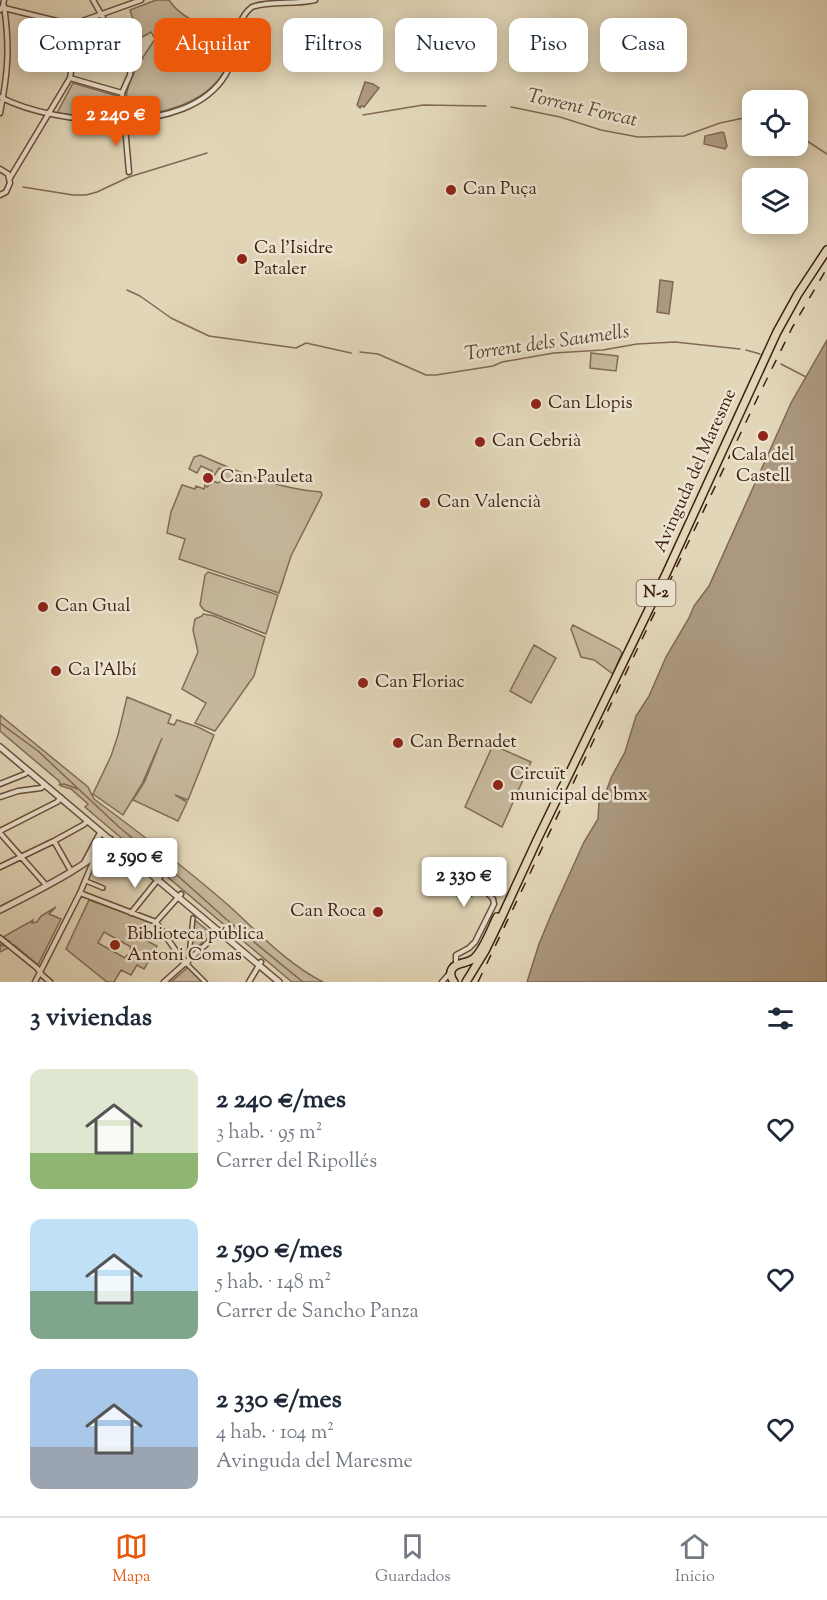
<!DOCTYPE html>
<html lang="es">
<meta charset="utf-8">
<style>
:root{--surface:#fff;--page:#f2f2f3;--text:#1f2937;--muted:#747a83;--line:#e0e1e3;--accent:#ea580c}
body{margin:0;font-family:"Sorts Mill Goudy",serif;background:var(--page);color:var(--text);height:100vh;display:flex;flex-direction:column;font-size:22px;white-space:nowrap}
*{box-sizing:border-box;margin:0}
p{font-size:20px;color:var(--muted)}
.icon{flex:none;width:33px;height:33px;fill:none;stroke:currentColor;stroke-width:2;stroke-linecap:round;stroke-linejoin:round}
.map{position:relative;height:982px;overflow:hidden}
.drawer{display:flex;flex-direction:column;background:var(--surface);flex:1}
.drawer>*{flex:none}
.top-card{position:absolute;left:18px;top:18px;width:792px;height:54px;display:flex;gap:12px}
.tools{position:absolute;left:742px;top:90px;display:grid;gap:12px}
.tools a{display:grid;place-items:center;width:66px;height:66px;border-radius:12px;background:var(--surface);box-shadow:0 3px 15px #0003;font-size:30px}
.price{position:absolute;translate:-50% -51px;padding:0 14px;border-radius:6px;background:#fff;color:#222;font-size:20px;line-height:39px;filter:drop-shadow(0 2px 3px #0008)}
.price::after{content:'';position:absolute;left:50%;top:36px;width:18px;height:14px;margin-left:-9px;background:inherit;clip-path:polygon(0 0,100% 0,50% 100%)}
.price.selected{background:var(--accent);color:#fff}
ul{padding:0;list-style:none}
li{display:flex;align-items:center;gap:18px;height:150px;padding:0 30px}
li span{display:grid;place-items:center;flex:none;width:168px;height:120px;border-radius:12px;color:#555}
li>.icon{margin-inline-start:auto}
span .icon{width:72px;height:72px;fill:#fffc;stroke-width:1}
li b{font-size:26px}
h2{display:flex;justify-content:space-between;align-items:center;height:72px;padding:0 30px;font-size:26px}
.pill{padding:0 21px;border-radius:12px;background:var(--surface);box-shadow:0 3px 15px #0003;font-size:21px;line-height:54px}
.pill.selected{background:var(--accent);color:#fff}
.menu{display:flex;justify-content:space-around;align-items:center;height:84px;border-top:2px solid var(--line);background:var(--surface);font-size:16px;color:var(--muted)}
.menu a{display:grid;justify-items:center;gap:3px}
.menu .selected{color:var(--accent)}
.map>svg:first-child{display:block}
</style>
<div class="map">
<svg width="827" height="982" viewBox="0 0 827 982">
<rect width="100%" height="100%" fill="#e2d6b8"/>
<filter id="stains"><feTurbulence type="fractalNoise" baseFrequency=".00333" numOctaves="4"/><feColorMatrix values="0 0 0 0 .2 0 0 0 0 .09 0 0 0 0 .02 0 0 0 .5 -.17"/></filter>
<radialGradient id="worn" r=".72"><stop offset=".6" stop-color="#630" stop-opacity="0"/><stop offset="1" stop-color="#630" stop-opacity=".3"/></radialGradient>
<path fill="#c6b79c" stroke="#826c56" stroke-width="1.5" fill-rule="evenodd" d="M156,0H169C182,21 212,28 233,37C232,95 177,112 128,117C119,88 140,62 155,39L151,32L123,48L115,34L134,23L130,10Z
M73,83L117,96L118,97L120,117L116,118L80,116L57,113Z
M591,353L618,356L616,371L590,368Z
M200,455C238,472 278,489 321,492L322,495L291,556L279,593L179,559L185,539L167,533L171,512L182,485L195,489L196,486L204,489L205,485L207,487L213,481L218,483L224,479L220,475L222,470L219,468L214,476L211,475L212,471L201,466L197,473L189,469L194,457Z
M208,572L278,595L266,634L204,610L200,605L205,575Z
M203,614L214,616L265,637L254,676L215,731L195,723L206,703L182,689L198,652L193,630L195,619L202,616Z
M573,625L619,649L622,653L613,674L594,660L581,657L571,629Z
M534,645L556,658L531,703L510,691Z
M127,697L171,715L168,723L174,725L177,720L198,727L214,735L188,800L175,795L187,802L178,821L133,800L145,781L162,738L142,784L123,815L93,794L111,756L118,735Z
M0,715L88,787L94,799C140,833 184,867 227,904C257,931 286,963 323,982H292L286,977L93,814L85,807L88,804L71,789L61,786L59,781L0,731Z
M493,745L531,762L502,827L465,807Z
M89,900L148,921L139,937L157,946L144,969L137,965L131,975L121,970L114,982H107L66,949ZM104,932L131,947L130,949L134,952L130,957L127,955L125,958L98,943Z
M56,907L49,914L61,919L38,965L14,945L0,952V944L3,946L10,942L3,937L33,920L32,923L37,922L41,916Z
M196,921L212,934L195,949H193L191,948L194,922Z
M188,967L203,982H171Z"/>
<path fill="#ab987f" stroke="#806853" stroke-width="1.5" d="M365,82L373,84L379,88L364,107L361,106L360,108L357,105Z
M722,132L724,133L727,146L725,149L704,144L705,136Z
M660,280L673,282L669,314L657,312Z
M827,340V982H527L539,944L551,915L584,842L598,819L599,802L606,792L611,778L625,752L636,716L649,696L666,657L689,618L694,606L709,586L791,403Z"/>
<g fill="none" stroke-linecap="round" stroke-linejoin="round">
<path stroke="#806853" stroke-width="1.5" d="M511,107L560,117L601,130L638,137L684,136L720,123L753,116
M363,115L423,105L486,106
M798,135L827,154
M23,187L73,195H86L97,192L129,177L207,153
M127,290L140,296L171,318L209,336L296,348L306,343L351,353
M746,350L760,354
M360,352L378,354L426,375H436L493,366L502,362L554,353L603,350L637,344L675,342L740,349
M781,364L806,377
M0,723L38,751L119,827L178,876L226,919L303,982
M59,785L64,784L78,789"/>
<defs>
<path id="pedestrian" d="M86,881L103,888
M193,918L188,965L205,982"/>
<path id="minor" d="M93,0L131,67L130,75L122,93L129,172
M4,8L69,24H74L141,0
M0,10L3,6L4,0
M70,78L122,93
M0,97C56,126 189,138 226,74C239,53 231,23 252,7C270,0 295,5 315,0
M0,113C8,73 10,47 4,6
M0,169L8,174L10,183L6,192L0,195
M10,178L70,78C74,61 68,42 69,24
M0,784L25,774L29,771
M0,797L18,791L41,788L45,785
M0,831L57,802L61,798
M0,833L46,885
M54,841L71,871
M0,867L54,841L83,825L88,821
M453,888L462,897L479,890H485L493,899L494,904L475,942L469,948L456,955V965
M80,893L156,922L185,964
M131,913L160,877
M156,922L181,894
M0,938L37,968L42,975L50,982
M35,982L80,893L95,857
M164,982L222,930
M249,982L261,962
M442,982L450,973"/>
<path id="tertiary" d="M0,747L279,982
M102,854L119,847
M85,862L101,832
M0,910C21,899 106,858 110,839"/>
<path id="primary" d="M454,982C451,978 449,974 452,969C456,962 466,964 473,959C483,952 491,929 497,917
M466,982L485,951L501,918L538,838L666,574L777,332L798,294L827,250"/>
</defs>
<use href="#pedestrian" stroke="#684e3b" stroke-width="6"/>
<use href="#minor" stroke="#684e3b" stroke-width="7"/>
<use href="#tertiary" stroke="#684e3b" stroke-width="8"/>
<use href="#primary" stroke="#3f2111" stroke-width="10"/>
<use href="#pedestrian" stroke="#ece4d1" stroke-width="3"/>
<use href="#minor" stroke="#ece4d1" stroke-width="4"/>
<use href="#tertiary" stroke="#ece4d1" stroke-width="5"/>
<use href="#primary" stroke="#e2d6b8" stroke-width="7"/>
<path stroke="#3f2111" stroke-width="1.5" stroke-dasharray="10 10" stroke-linecap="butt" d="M478,982L757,399L792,328L827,268"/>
</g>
<g fill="#8f2418" stroke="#ece4d1" stroke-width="2">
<circle cx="451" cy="190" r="6"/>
<circle cx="242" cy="259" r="6"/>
<circle cx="536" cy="404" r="6"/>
<circle cx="763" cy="436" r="6"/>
<circle cx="480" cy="442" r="6"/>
<circle cx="208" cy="478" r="6"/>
<circle cx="425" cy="503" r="6"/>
<circle cx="43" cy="607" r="6"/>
<circle cx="56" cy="671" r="6"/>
<circle cx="363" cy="683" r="6"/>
<circle cx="398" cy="743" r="6"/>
<circle cx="498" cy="785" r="6"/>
<circle cx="378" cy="912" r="6"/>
<circle cx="115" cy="945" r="6"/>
</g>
<g text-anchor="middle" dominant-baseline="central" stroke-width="5" stroke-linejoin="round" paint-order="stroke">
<rect fill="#ece4d1" stroke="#735c4b" stroke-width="1.5" x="636.5" y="580" width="39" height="26" rx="4.5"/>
<g font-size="16" font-weight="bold" fill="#3f2111">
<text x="656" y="593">N-2</text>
</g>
<g font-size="18" fill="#3f2111" stroke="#ece4d1" text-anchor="start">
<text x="463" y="190">Can Puça</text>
<text x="254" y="249">Ca l'Isidre<tspan x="254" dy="21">Pataler</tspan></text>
<text x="548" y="404">Can Llopis</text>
<text x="492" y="442">Can Cebrià</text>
<text x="763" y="456" text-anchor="middle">Cala del<tspan x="763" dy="21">Castell</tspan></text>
<text x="220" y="478">Can Pauleta</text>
<text x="437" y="503">Can Valencià</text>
<text x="55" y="607">Can Gual</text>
<text x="68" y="671">Ca l'Albí</text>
<text x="375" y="683">Can Floriac</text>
<text x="410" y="743">Can Bernadet</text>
<text x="510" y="775">Circuït<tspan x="510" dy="21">municipal de bmx</tspan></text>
<text x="366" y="912" text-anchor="end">Can Roca</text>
<text x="127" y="935">Biblioteca pública<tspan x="127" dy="21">Antoni Comas</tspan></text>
</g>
<g font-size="18" fill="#3f2111" stroke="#ece4d1">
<text transform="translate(696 471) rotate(-66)">Avinguda del Maresme</text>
</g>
<g font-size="20" font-style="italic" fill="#5f4532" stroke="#ece4d1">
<text transform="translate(582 109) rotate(13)">Torrent Forcat</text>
<text transform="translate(547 344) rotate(-8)">Torrent dels Saumells</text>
</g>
</g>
<rect width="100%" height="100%" filter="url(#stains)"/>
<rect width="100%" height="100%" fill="url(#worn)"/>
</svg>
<div class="tools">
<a><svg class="icon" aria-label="locate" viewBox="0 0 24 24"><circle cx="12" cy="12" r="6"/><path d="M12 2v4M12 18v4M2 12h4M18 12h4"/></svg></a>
<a><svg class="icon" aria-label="layers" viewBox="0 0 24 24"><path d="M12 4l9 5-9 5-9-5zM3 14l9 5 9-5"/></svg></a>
</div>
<b class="price selected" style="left:116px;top:147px">2 240 €</b>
<b class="price" style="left:135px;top:889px">2 590 €</b>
<b class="price" style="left:464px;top:908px">2 330 €</b>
<div class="top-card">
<a class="pill">Comprar</a>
<a class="pill selected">Alquilar</a>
<a class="pill">Filtros</a>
<a class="pill">Nuevo</a>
<a class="pill">Piso</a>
<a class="pill">Casa</a>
</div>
</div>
<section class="drawer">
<h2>3 viviendas<svg class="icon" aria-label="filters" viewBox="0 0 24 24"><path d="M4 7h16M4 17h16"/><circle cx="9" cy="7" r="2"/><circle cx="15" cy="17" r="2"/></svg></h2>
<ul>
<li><span style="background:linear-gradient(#dfe7d0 70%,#8fb573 0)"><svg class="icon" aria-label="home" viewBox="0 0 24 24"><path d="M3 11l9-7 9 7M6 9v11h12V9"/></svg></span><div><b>2 240 €/mes</b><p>3 hab. · 95 m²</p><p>Carrer del Ripollés</p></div><svg class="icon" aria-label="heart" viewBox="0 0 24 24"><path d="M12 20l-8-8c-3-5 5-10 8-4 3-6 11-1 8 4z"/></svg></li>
<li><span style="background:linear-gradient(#bfe0f5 60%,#7fa58c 0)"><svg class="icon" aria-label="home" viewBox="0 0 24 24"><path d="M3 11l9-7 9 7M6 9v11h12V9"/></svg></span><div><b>2 590 €/mes</b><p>5 hab. · 148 m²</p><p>Carrer de Sancho Panza</p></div><svg class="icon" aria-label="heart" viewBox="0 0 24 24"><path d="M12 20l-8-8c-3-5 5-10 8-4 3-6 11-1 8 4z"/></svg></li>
<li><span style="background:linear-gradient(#a9c7e8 65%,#9aa5b1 0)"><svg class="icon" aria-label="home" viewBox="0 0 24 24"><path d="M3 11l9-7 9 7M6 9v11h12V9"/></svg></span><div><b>2 330 €/mes</b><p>4 hab. · 104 m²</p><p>Avinguda del Maresme</p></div><svg class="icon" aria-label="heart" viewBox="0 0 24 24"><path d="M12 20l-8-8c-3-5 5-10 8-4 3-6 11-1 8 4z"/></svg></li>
</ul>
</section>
<nav class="menu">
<a class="selected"><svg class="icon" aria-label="map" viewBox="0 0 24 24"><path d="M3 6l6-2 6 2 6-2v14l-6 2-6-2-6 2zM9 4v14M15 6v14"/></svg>Mapa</a>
<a><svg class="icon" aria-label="saved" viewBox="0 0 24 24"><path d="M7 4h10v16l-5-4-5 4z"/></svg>Guardados</a>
<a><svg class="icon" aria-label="home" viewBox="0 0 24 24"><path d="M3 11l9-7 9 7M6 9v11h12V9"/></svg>Inicio</a>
</nav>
